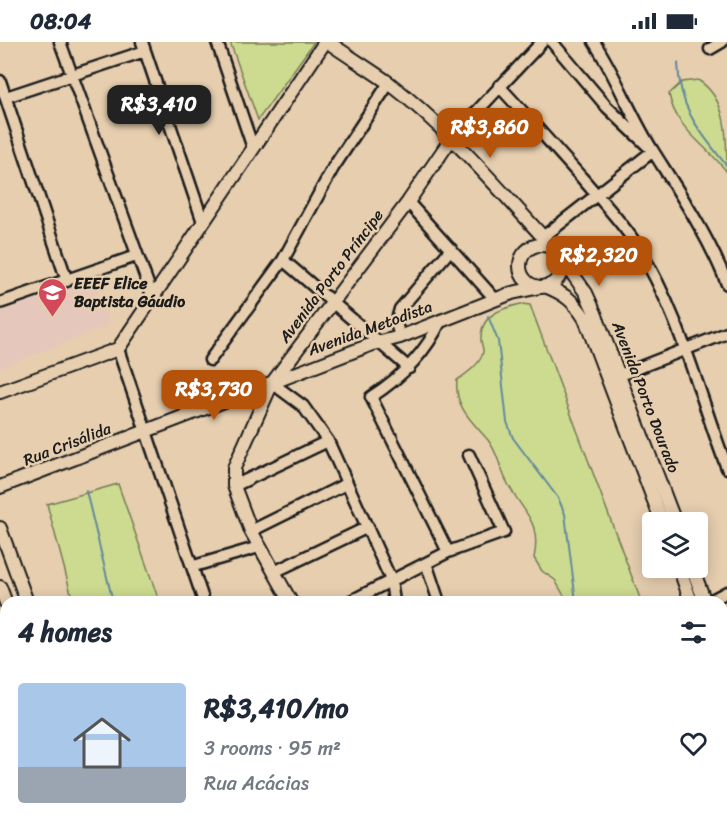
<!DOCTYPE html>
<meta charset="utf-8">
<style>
:root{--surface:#fff;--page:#f2f2f3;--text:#1f2937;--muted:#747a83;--line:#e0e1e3;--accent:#b45309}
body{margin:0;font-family:Sriracha,sans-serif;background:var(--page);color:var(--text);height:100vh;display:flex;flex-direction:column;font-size:22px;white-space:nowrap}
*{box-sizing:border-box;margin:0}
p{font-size:20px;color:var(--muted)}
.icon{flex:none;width:33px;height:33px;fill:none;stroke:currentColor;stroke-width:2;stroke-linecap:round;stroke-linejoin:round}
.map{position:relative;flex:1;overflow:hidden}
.drawer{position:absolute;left:0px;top:554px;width:728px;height:236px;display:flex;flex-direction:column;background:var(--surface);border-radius:18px 18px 0 0;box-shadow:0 3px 15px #0003}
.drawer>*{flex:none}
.fabs{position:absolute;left:642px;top:470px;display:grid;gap:12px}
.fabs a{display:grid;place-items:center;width:66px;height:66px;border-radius:6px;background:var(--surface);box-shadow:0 3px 15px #0003;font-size:30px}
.price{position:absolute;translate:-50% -51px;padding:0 14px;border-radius:12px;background:var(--accent);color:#fff;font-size:20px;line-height:39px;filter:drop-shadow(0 2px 3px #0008)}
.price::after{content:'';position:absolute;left:50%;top:36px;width:18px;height:14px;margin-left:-9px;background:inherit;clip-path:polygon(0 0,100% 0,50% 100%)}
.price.on{background:#222;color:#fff}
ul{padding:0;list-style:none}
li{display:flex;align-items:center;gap:18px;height:150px;padding:0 18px}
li+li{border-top:2px solid var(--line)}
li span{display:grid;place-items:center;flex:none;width:168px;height:120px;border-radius:6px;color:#555}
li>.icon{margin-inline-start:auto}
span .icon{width:72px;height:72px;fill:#fffc;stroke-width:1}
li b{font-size:26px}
h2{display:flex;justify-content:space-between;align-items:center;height:72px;padding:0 18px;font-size:26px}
.status{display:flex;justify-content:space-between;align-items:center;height:42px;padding:0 30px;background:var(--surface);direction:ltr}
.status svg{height:16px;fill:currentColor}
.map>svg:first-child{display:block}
</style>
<div class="status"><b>08:04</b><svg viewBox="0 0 49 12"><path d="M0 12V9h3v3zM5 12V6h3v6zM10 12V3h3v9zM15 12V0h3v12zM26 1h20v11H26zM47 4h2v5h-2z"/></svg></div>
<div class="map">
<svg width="727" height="788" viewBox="0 0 727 788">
<rect width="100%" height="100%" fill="#e6ceaf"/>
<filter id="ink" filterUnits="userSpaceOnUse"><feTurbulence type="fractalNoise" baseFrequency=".0167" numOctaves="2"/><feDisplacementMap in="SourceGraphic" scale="12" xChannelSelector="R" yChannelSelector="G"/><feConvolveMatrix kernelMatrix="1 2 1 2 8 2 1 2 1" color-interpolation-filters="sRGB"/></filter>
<g filter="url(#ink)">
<path fill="#e6c7bc" d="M92,234L109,283L0,326V268Z"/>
<path fill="#ccdb8f" stroke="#747c56" stroke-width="1.5" d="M230,0H314L258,78Z
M698,38C727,56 727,93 727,130C707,103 675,87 669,52L682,40Z
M521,262L530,263L641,559H567L555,538L542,529L534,516C542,478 522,470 507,440C500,427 498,411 488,398C472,379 454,365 457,338C466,332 481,322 483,310C484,306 480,300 481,296C481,272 503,266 521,262Z
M118,442L159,559H73L47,462Z
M722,774L727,788H596L594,783H722Z
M110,783H227L228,788H111Z"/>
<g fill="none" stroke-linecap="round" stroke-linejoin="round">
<path stroke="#62889c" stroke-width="2" d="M678,21C679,67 699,89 727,124
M488,274L498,299L507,380L513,396L558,456L565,472L576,560
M86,449L113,560
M151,783L153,788
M634,783L635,788"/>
<defs>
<path id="minor" d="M60,0L153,256
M142,0L203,180
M217,0L253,106
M594,0C617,35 631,75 653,109C680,152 709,195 727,242
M710,7L722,0
M0,39L67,239
M499,44C527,74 554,105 582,136C600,157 621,179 636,202C680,271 698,351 727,426
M6,55L145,9
M451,97L542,0
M408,160L495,257
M543,195L653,109L607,65L552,0
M283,218L409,326
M0,261L136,214
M441,278C426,311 402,335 371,355L448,510
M400,295L396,281L400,267L451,207
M118,307L204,560
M210,318L283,218L333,126L389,41
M620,333L727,291
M272,341L303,364L328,399L391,538L394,560
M234,444L328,399
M251,489L346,442
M426,521L439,560
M194,524L259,505
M274,530L368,485
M349,560L448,510L504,490L469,413
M708,560L727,550
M0,677L6,695
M0,759L6,757
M36,783L37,788
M266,783L267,788
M500,783L501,788
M554,788L571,785L580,788"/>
<path id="tertiary" d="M328,0C348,14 369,27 389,41C450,88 502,151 554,207
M520 224a21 21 0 1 1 42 0a21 21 0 1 1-42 0Z
M560,214L586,251L595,271L675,480
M545,244C565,252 574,259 585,277L662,480
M0,350L118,307L325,0
M0,445L370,303L400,295L512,251L540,245
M0,486L27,560
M679,525L691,560
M692,525L705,560
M0,545L6,561
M291,560L251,489L234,444V426L272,341L408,160L451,97
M722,602L727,617
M722,640L727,654
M355,783L356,788
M67,788L68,783
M88,788V783"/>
</defs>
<use href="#minor" stroke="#1c1c1c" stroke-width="15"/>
<use href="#tertiary" stroke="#1c1c1c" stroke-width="16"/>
<use href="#minor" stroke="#e6ceaf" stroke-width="10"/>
<use href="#tertiary" stroke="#e6ceaf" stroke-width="12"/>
</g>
</g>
<defs>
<symbol id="school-pin" viewBox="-11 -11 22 30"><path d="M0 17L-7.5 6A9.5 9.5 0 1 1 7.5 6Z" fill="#d1495b" stroke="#e6ceaf"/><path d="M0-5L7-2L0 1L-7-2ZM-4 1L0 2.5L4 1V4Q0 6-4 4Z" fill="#fff"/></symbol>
</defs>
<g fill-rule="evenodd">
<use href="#school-pin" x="36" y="234" width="33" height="45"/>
</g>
<g text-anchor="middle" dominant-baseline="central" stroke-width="5" stroke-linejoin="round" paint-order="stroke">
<g font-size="16" fill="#1c1c1c" stroke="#e6ceaf">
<text transform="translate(331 234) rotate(-53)">Avenida Porto Príncipe</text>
<text transform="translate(370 286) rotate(-20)">Avenida Metodista</text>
<text transform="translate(646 355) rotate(69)">Avenida Porto Dourado</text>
<text transform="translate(67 402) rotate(-21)">Rua Crisálida</text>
</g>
<g font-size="16" font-weight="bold" fill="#1c1c1c" stroke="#e6ceaf" text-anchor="start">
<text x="74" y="241">EEEF Elice<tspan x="74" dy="18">Baptista Gáudio</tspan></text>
</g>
</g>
</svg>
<div class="fabs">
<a><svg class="icon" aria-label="layers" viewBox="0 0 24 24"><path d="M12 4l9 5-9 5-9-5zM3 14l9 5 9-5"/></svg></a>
</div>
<b class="price on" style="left:159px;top:94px">R$3,410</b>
<b class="price" style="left:490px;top:117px">R$3,860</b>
<b class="price" style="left:599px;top:245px">R$2,320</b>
<b class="price" style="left:214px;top:379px">R$3,730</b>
<section class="drawer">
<h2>4 homes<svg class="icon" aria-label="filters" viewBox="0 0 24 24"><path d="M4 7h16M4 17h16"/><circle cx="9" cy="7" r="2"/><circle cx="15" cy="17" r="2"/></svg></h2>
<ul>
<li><span style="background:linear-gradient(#a9c7e8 70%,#9aa5b1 0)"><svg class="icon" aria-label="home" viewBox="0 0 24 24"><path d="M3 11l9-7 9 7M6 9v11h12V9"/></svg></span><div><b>R$3,410/mo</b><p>3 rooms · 95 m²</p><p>Rua Acácias</p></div><svg class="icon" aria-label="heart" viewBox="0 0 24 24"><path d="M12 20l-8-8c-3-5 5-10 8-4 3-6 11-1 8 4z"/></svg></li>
</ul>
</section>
</div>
